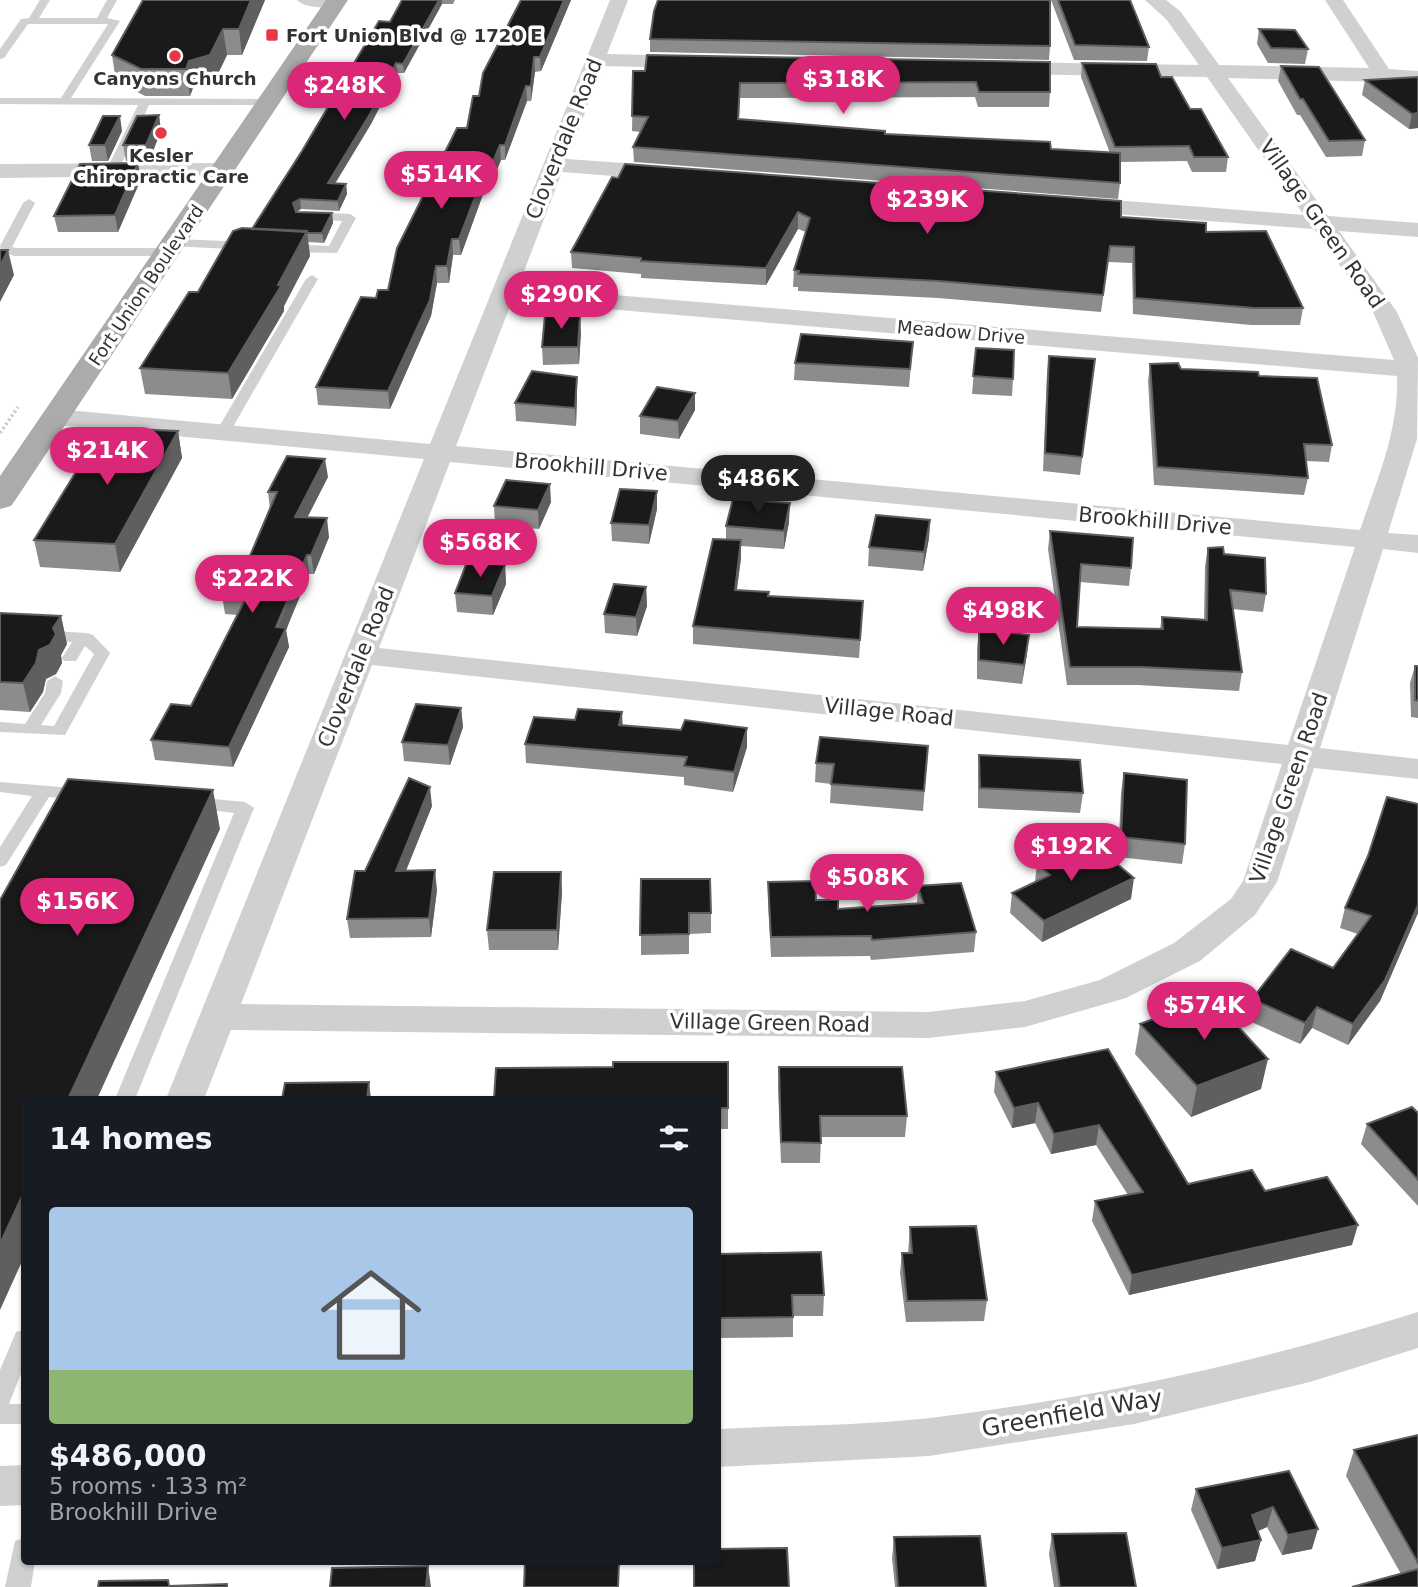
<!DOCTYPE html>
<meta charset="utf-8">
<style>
:root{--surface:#171b24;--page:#20242c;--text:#f1f3f6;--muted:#9ea1a6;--line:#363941;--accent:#db2777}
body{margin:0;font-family:"DejaVu Sans",sans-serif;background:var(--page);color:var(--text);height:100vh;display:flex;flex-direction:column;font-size:26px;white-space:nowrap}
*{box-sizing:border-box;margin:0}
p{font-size:23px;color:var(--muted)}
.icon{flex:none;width:38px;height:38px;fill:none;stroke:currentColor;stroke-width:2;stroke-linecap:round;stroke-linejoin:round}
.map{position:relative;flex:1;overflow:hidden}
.details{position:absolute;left:21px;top:1096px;width:700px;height:469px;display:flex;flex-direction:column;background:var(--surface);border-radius:7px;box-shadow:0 2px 5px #0004}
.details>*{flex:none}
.price{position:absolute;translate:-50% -60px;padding:0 16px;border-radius:24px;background:var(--accent);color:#fff;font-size:23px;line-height:46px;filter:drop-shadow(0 2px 4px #0008)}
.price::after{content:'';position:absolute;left:50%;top:42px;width:21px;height:16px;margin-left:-10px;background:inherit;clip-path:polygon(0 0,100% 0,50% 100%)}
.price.on{background:#222;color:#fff}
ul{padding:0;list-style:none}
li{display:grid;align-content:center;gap:14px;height:371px;padding:0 28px}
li+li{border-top:2px solid var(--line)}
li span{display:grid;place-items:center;height:217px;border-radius:7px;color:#555}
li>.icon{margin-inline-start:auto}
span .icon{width:126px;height:126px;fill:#fffc;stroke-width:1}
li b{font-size:30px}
h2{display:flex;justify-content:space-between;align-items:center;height:84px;padding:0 28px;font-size:30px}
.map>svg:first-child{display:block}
</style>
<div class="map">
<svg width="1418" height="1587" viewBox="0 0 1418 1587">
<rect width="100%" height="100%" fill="#fff"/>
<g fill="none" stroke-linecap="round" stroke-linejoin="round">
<path stroke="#cdcdcd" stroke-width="3.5" stroke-dasharray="2.5 2.5" stroke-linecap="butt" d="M0,433L18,407"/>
<path fill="#d0d0d0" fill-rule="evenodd" d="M40,0H50L39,18H97L107,0H117L107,18L120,21L71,98L269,99L274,102L269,105H149L118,171L108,173L106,171L138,105L0,104V98H61L108,24H28L4,58L0,59V49L21,19L29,18Z
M29,199L35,203L12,247L16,248H169L175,252L169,256H14L1,251L0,246L23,203Z
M311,212L350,214L356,218L337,253L287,252L281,248L287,244L329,246L342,221L307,219V213Z
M175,239L249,242L255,246L249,250L171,246L169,243Z
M312,275L318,279L230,432L223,436L218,435L216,432L306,279Z
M0,628L87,633L93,635L110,653L65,735L0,732V722L25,724L45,693L47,681L55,676L63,681L61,693L41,725L54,726L94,654L85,646L76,661H64L62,658L72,642L0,638Z
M0,782L84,789L93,795L84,801L49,797L6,865L0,867V847L32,796L0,792Z
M192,797L245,802L254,808L135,1099H115L234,813L186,807L183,803L186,799Z
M24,1330V1366L9,1404H24V1424H0V1370L16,1332Z
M24,1538V1561H35L31,1587H5L15,1541Z"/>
<path fill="#d0d0d0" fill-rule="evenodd" d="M297,0H345V1C337,10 305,9 297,0Z
M610,0H628L607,54L691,56L698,58L701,62L698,66L691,68L603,66L567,159L665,166L673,168L676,173L673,178L665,180L562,172L518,287L1394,360L1373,312L1314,229L1075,211L1067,209L1064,204L1067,199L1075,197L1304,215L1207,77L1004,74L997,72L994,68L997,64L1004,62L1199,65L1166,19L1145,0H1166L1180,11L1219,65L1369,68L1325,0H1343L1389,69L1418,71V83L1228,78L1328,216L1418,223V237L1339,231L1397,312L1418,358L1417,439L1388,533L1418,535V553L1383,549L1320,748L1418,759V779L1314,768L1277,882L1255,915L1200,961L1126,998L1025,1027L928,1038L231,1030L204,1099H166L424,459L57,425L48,423L44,417L48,411L57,409L430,444ZM512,301L1397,376C1399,430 1377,480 1360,530L456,446ZM450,462L1355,547L1288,745L379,648ZM372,665L1282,764L1243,881L1231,899L1174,943L1100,980L1025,1001L928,1012L241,1004Z
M224,163L232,165L235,170L232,175L0,178V164Z
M1418,1312V1348L1310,1382L1134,1424L929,1456L718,1467V1429C788,1425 860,1426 930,1418C1096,1398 1259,1362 1418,1312Z
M24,1465V1505L0,1506V1466Z"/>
<path fill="#ababab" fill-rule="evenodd" d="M326,0H348L16,499L11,506L0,509V476Z"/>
</g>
<path fill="#8c8c8c" d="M143,0H265L242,55H227L214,82L193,88L190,96H145L116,81L112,55Z
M402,0H455L453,4H442L404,73H397L371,124L335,184H346L347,194L339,211L301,209L297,212L332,213L333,223L324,243L308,242L310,256L284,306V311L232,399L145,394L140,368L198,292L252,229L390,22Z
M521,0H571L541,71L535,72L531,101H527L505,160H501L490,186H486L461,255H453L449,283H437L431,316L390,409L318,405L316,387L376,298L388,290L467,128Z
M1051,0H1130L1149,47L1147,61L1074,60Z
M1259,29L1308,49L1305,64L1268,63L1257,44Z
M650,39L1050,46L1049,60L650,52Z
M1050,62V92L1049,107H978L975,97L740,98L739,120L1051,149L1110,153L1081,77L1082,63L1161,77L1190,109L1228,157L1226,172H1192L1187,161L1120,162V183L1118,199L634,162L633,147L641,132L632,131L633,71Z
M1281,66L1365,140L1362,156L1326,157L1300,115H1297L1278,81Z
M1418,77V128L1409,129L1362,95L1365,80Z
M159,115L161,131L149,161H126L123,145Z
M122,131L108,161H92L89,145Z
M138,163L141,179L118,232H58L54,216Z
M612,177L1121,217L1206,232L1303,308L1300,325H1251L1133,314L1132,263L1108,262L1101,312L938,298L798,291V287H793L794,270L806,232L798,229L766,285L641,278V274L572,268L571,252Z
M581,332L579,364L543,365L542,347Z
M913,342L909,387L794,380L795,363Z
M976,348L1013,379L1012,396L972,394Z
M1049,356L1095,359L1080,475L1043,471L1047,373Z
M1150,364L1181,369L1259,376L1332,445L1329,462L1306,461L1308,478L1304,495L1154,485L1148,381Z
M577,377V394L576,426L516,421L515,403Z
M695,410L679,439L640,434V416Z
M178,431L182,458L120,572L40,567L34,540Z
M328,477L307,517L329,537L314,574H309L286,630L289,647L233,767L155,760L151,740L191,706L237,615L225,614L222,595L247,563L270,509L268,492Z
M551,502L539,529L495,525L494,506Z
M657,509L649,544L612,541L611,523Z
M930,520L929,538L923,571L868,566L869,547Z
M789,522L784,549L741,546V558L737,590L769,596L863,601L859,658L693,644V626L726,540V526Z
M1050,531L1131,568L1129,586L1080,582L1077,627L1160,629L1162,617L1204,619L1205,566L1208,548L1224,554L1266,594L1263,612L1232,609L1242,672L1239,691L1138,685H1067L1048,549Z
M505,565L506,584L493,615L457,612L455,593Z
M646,587L647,606L637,636L605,633L604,614Z
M0,613L61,616L67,644L61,655L62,663L56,674L46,679L43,692L30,712L0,710Z
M979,629L1029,635L1022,684L977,679V648Z
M1415,666H1418V718L1411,717L1410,683Z
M461,708L463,727L450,765L404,761L402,742Z
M623,726L747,747L733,792L684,785V777L526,763L525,744Z
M928,746L923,811L830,803L831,784L815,782L816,763Z
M979,755L1083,793L1080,813L978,808V774Z
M1124,773L1185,844L1182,864L1118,857L1121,793Z
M1418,804V913L1380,1001L1348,1045L1312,1028L1300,1044L1247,1020L1252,999L1333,968L1358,934L1340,928L1345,908Z
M432,806L406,871L437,890L431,937L350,938L347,919L365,871Z
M1074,861L1131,899L1042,942L1010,913L1012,893L1035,882L1037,864Z
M561,872L562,892L558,950H489L487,930Z
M641,879L711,913V933L689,934V954L641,955Z
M768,882L838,909L917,903L918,886L976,932L974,952L871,960L870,956L771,957L768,902Z
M1140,1024L1261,1089L1191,1117L1135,1054Z
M1108,1049L1188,1184L1265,1191L1352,1245L1129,1295L1092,1221L1095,1201L1128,1195L1096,1145L1051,1154L1035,1123L1012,1128L994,1092L996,1072Z
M728,1062V1129H718V1099L613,1067Z
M779,1067L907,1116L905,1137H821L820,1163H781L778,1088Z
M1418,1113V1206L1361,1144L1367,1124Z
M910,1227L987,1300L984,1321L906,1322L900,1273L902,1253H908Z
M718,1254L824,1295L823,1316H793V1337L718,1338Z
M1418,1435V1587L1401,1574L1346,1476L1354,1450Z
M1289,1471L1312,1549L1282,1555L1267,1527L1258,1531L1261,1540L1255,1561L1217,1569L1191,1510L1196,1489Z
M1052,1534L1136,1587H1054L1049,1554Z
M894,1537L986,1587H895L892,1558Z"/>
<path fill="#5f5f5f" d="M251,0H265L242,55L239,29Z
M439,0H442V4L404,73L403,64Z
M564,0H571L541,71L540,57Z
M223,29L227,55L214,82L193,88L190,96L186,69L189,61Z
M534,57L535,72L531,101V86Z
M396,63L397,73L371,124L329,193L328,183Z
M526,86L527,101L505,160V145Z
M1418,113V128L1409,129L1412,114Z
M159,115L161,131L149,161L146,145Z
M120,116L122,131L108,161L105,145Z
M500,145L501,160L490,186L489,171Z
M138,163L141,179L118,232L115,215Z
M485,171L486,186L461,255L459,239Z
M346,184L347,194L339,211L338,201Z
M300,199L301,209L294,213L293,203Z
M798,212V229L766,285V268Z
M332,213L333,223L324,243L322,233Z
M307,231L310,256L284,306V311L232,399L228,373L278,285Z
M452,239L453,255L449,283L447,266Z
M8,250L14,275L0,302V266Z
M436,266L437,283L431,316L390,409L388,391Z
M580,315L581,332L579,364L578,347Z
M577,377V394L576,426L575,408Z
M695,393V410L679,439L678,421Z
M178,431L182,458L120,572L115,544Z
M325,459L328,477L298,536L295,517Z
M550,484L551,502L539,529L538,510Z
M657,491V509L649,544V525Z
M790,503L789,522L784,549V531Z
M327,518L329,537L314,574L311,555Z
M930,520L929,538L923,571L924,552Z
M741,540V558L734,608L735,590Z
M307,555L309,574L286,630L289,647L233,767L229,747Z
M505,565L506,584L493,615L492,596Z
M646,587L647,606L637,636L636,617Z
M61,616L67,644L61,655L62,663L56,674L46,679L43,692L30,712L23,683L39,650Z
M1029,635L1027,654L1022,684L1024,665Z
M461,708L463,727L450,765L448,745Z
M622,712L623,732L619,725Z
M747,728V747L733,792L734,772Z
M430,787L432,806L398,890L396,871Z
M213,790L220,829L97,1099H68Z
M435,870L437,890L431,937L429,918Z
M561,872L562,892L558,950L557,930Z
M1134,878L1131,899L1042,942L1044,921Z
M1418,905V913L1380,1001L1348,1045L1353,1024Z
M1317,1007L1312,1028L1300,1044L1305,1023Z
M1268,1059L1261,1089L1191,1117L1197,1086Z
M369,1082L371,1099H367Z
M1038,1103L1035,1123L1012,1128L1014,1108Z
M1099,1125L1096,1145L1051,1154L1054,1134Z
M24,1192V1257L0,1310V1244Z
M1358,1225L1352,1245L1129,1295L1132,1275Z
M1273,1507L1267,1527L1247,1536L1252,1515Z
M1318,1529L1312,1549L1282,1555L1288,1535Z
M1261,1540L1255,1561L1217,1569L1222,1548Z
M428,1566L431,1587H426Z"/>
<path fill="#1a1a1a" stroke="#5f5f5f" stroke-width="2" d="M143,0H251L239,29H223L210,55L189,61L186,69H141L112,55Z
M402,0H439L403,64L396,63L370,114L328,183L346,184L338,201L300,199L293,203L296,212L332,213L322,233L252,229L302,151L379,21L390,22Z
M521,0H564L540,57H534L531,86H526L505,145H500L489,171H485L459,239H452L447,266H436L430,300L388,391L316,387L361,297L376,298L378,290H388L397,248L457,128H467L473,96H479L483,73Z
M658,0H1050V46L650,39L654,11Z
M1058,0H1130L1149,47L1075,45Z
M1259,29L1295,30L1308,49L1271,48Z
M647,55L1050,62V92H979L976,82L740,83L738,119L885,131V134L1050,142L1051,149L1120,153V183L633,147L648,117L632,116L633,71H645Z
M1082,63L1156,64L1161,77H1172L1190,109H1201L1228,157H1194L1189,146L1115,147Z
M1281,66L1319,67L1365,140L1329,141L1303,99H1300Z
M1418,77V113L1412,114L1365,80Z
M159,115L146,145H123L137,116Z
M103,116H120L105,145H89Z
M138,163L115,215L54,216L80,164Z
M625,164L1121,201V217L1206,223V232L1266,231L1303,308H1254L1135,298L1134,247L1110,246L1103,295L939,281L798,274L799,271L794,270L810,218L798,212L766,268L641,261V258L571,252L612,177L618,178Z
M242,228L307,231L278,285L281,286L228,373L140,368L189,292H198L233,231Z
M0,250H8L0,266Z
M545,315H580L578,347H542Z
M801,334L913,342L910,369L795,363Z
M976,348L1014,350L1013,379L973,376Z
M1049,356L1095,359L1082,457L1045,453Z
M1178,363L1181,369L1258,372L1259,376L1317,378L1332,445L1304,444L1308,478L1157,467L1150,364Z
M532,371L577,377L575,408L515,403Z
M657,387L695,393L678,421L640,416Z
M103,428L178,431L115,544L34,540Z
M287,456L325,459L295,517L327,518L311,555H307L276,627L286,628L229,747L151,740L171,704L191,706L247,596L222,595L237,562L247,563L277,492H268Z
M506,480L550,484L538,510L494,506Z
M620,489L657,491L649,525L611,523Z
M733,499L790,503L784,531L726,526Z
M876,515L930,520L924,552L869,547Z
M1050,531L1133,538L1131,568L1081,564L1077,627L1163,629L1162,617L1207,620L1208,548L1223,547L1224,554L1265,558L1266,594L1230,590L1242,672L1141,667H1070Z
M713,539L741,540L735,590L769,592L768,596L863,601L860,640L693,626Z
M467,562L505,565L492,596L455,593Z
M614,584L646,587L636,617L604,614Z
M0,613L61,616L53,628L56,634L50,645L39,650L36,663L23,683L0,682Z
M979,629L1029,635L1024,665L979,660Z
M1415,666H1418V701L1415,700Z
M416,704L461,708L448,745L402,742Z
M578,709L622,712L619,725L681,730L685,720L747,728L734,772L684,766L687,757L525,744L534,717L575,720Z
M820,737L928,746L924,791L831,784L834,764L816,763Z
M979,755L1080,760L1083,793L980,788Z
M1124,773L1187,780L1185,844L1121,837Z
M409,778L430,787L396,871L435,870L429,918L347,919L355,871H365Z
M68,779L213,790L68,1099H24V1192L0,1244V900Z
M1387,797L1418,804V905L1385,980L1353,1024L1317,1007L1305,1023L1252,999L1291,949L1333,968L1371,916L1345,908L1368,856Z
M1099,849L1134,878L1044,921L1012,893L1050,875L1037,864L1064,852L1074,861Z
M494,872H561L557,930H487Z
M641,879H710L711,913H689V934L640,935Z
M815,881L816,900H838V909L923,903L918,886L961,883L976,932L872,940L871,936L771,937L768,882Z
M1211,997L1268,1059L1197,1086L1140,1024Z
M1108,1049L1188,1184L1252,1170L1265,1191L1327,1177L1358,1225L1132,1275L1095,1201L1143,1192L1099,1125L1054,1134L1038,1103L1014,1108L996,1072Z
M613,1062H728V1108H718V1099H494L496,1068L613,1067Z
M779,1067H902L907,1116H820L821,1143L781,1142Z
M369,1082L367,1099H282L285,1083Z
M1412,1107L1418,1113V1180L1367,1124Z
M976,1226L987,1300L907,1301L902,1253H912L910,1227Z
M821,1252L824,1295H792L793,1317L718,1318V1254Z
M1418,1435V1563L1354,1450Z
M1289,1471L1318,1529L1288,1535L1273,1507L1252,1515L1261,1540L1222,1548L1196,1489Z
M1126,1533L1136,1587H1060L1052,1534Z
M980,1536L986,1587H898L894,1537Z
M787,1548L789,1587H694V1561H718V1549Z
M525,1561H619L618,1587H524Z
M428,1566L426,1587H330L332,1568Z
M1418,1569V1587H1352Z
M168,1580L169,1586L227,1584V1587H98L99,1581Z"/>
<g fill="#e63946" stroke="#fff" stroke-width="2.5">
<rect x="265" y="28" width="14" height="14" rx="3.5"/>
<circle cx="175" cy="56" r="7"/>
<circle cx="161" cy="133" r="7"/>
</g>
<g text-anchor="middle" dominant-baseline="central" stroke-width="7" stroke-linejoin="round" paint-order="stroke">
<g font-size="18" font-weight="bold" fill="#333" stroke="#fff">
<text x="286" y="35" text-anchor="start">Fort Union Blvd @ 1720 E</text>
<text x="175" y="78">Canyons Church</text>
<text x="161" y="155">Kesler<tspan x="161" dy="21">Chiropractic Care</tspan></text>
</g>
<g font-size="18" fill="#333" stroke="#fff">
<text transform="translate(146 285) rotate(-56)">Fort Union Boulevard</text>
<text transform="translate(961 332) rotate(5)">Meadow Drive</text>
</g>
<g font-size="21" fill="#333" stroke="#fff">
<text transform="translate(564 139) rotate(-68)">Cloverdale Road</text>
<text transform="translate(1322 224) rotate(55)">Village Green Road</text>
<text transform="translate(591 467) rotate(5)">Brookhill Drive</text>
<text transform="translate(1155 521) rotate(5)">Brookhill Drive</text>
<text transform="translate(356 667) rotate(-68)">Cloverdale Road</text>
<text transform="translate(889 712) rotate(6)">Village Road</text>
<text transform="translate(1289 788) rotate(-71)">Village Green Road</text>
<text transform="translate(770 1023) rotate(1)">Village Green Road</text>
</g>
<g font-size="24" fill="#333" stroke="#fff">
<text transform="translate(1072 1413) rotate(-10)">Greenfield Way</text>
</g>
</g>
</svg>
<b class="price" style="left:843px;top:116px">$318K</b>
<b class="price" style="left:344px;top:122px">$248K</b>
<b class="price" style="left:441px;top:211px">$514K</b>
<b class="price" style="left:927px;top:236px">$239K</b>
<b class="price" style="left:561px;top:331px">$290K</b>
<b class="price" style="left:107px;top:487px">$214K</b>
<b class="price on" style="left:758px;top:515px">$486K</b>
<b class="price" style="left:480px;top:579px">$568K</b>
<b class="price" style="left:252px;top:615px">$222K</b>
<b class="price" style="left:1003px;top:647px">$498K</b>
<b class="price" style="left:1071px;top:883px">$192K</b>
<b class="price" style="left:867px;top:914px">$508K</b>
<b class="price" style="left:77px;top:938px">$156K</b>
<b class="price" style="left:1204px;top:1042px">$574K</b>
<section class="details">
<h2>14 homes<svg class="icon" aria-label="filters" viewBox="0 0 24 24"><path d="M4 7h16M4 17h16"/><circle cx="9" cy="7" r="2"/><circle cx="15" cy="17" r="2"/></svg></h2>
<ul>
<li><span style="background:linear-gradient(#a9c7e8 75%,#8fb573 0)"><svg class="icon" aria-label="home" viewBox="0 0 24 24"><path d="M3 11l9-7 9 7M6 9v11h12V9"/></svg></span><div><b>$486,000</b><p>5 rooms · 133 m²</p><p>Brookhill Drive</p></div></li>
</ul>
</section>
</div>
